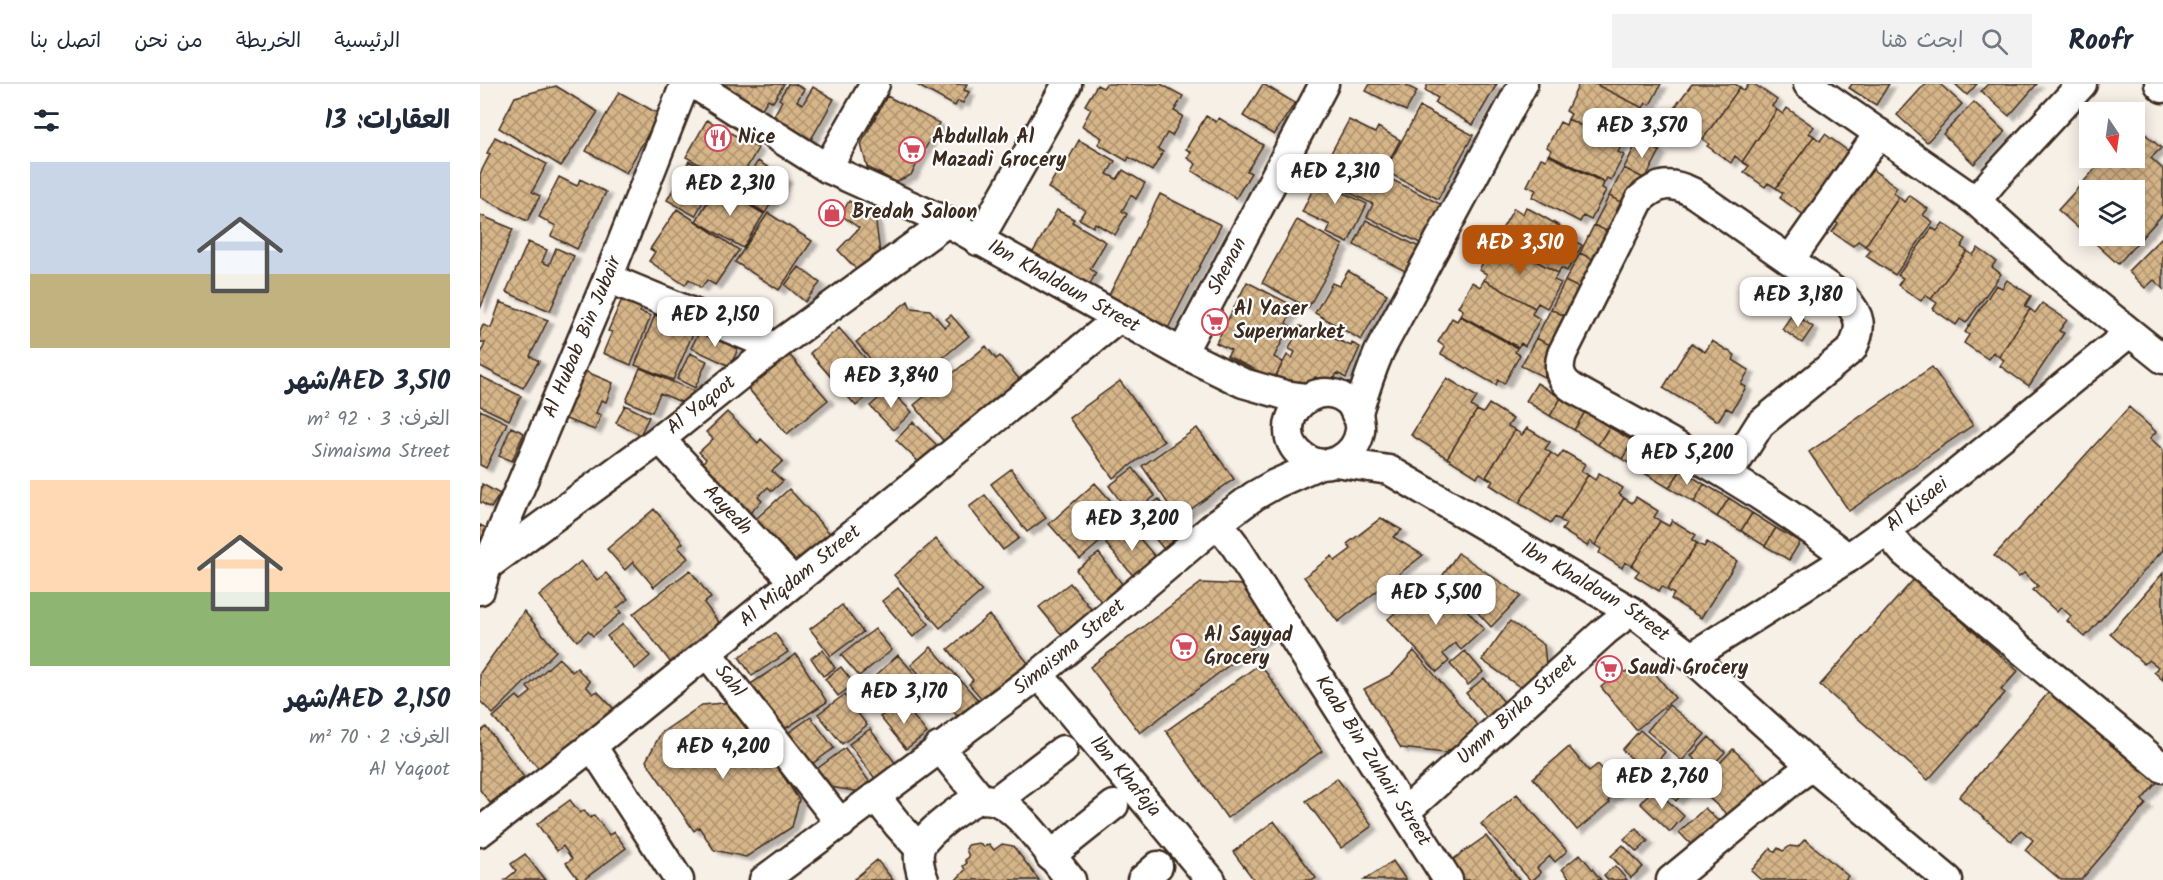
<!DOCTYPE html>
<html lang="ar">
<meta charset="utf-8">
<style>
:root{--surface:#fff;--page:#f2f2f3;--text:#1f2937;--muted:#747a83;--line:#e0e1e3;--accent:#b45309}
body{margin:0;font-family:Kalam,"Playpen Sans Arabic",sans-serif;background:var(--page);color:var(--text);direction:rtl;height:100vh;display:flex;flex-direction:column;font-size:22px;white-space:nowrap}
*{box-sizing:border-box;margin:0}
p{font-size:20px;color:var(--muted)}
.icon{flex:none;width:33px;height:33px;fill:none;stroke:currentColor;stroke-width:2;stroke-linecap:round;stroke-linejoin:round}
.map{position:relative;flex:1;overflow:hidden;direction:ltr}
.side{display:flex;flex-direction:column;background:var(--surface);width:480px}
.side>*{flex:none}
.needle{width:39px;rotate:167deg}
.fabs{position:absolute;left:1599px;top:18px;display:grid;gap:12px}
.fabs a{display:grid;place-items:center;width:66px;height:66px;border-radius:0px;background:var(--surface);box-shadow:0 3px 15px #0003;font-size:30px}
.price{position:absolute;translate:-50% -51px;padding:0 14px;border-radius:12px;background:#fff;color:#222;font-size:20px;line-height:39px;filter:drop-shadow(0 2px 3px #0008)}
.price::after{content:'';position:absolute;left:50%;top:36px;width:18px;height:14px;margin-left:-9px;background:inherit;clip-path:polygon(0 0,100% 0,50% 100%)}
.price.active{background:var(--accent);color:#fff}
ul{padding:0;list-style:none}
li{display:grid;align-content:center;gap:12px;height:318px;padding:0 30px}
li span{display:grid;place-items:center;height:186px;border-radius:0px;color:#555}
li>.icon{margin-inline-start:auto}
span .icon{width:108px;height:108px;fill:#fffc;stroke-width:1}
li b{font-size:26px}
h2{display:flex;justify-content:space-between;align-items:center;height:72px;padding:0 30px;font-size:26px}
header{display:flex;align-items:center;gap:36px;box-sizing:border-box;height:84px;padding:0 30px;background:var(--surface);border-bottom:2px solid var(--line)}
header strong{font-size:28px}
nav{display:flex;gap:33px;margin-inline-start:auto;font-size:21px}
.search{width:420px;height:54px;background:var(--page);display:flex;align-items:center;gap:15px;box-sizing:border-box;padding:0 21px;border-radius:0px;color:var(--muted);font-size:22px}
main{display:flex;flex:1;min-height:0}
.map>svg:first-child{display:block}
</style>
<header>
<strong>Roofr</strong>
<div class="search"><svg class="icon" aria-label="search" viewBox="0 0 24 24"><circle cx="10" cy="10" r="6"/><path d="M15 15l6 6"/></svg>ابحث هنا</div>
<nav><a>الرئيسية</a><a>الخريطة</a><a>من نحن</a><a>اتصل بنا</a></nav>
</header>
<main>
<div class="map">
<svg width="1683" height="796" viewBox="0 0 1683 796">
<defs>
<pattern id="building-cross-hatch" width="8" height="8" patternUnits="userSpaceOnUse" patternTransform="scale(1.5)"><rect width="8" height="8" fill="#d6b589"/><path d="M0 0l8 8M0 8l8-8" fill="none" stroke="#af936f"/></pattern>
<filter id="shadow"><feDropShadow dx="6" dy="4" stdDeviation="1.5" flood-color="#0004"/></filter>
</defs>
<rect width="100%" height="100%" fill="#f7f0e7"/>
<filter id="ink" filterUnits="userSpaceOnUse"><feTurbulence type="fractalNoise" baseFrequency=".0167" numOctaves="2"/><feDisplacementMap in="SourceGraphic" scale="12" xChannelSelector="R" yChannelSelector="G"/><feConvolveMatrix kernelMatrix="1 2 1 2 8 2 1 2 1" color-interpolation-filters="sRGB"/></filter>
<g filter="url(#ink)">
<path fill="url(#building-cross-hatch)" stroke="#3b2a1e" stroke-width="1.5" filter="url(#shadow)" d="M241,0H304L293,18L288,15L276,34L235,9Z
M308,0H315L324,5L317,17L323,20L333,3L354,15L325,66L287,44L302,17L299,15Z
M435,0H487L484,6L489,8L483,19L478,17L475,22Z
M626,0H681L703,12L694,27L703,32L692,52L687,49L678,65L683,68L672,87L649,73L647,77L618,60L622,54L602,42L611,25L605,21L617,1L623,4Z
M783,0L815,19L794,51L763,32Z
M890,0H928L927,2L937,7L926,27L886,7Z
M948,0H1017L993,41L955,19L958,14L945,6Z
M1099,0H1115L1163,24L1160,29L1165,31L1150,59L1145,57L1142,62L1088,35L1091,30L1086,27Z
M1115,0H1181L1170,21L1166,19L1163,24Z
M1212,0H1255L1260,3L1223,55L1216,50L1214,53L1194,38L1198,32L1192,27Z
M1269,0H1274L1297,16L1292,22L1297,26L1262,78L1255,72L1251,79L1227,62L1229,60L1223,55L1260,3L1264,7Z
M1372,0H1409L1396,21L1369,4Z
M1445,0H1460L1482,20L1447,58L1417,31Z
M1475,0H1497L1487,11Z
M1508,0H1557L1529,32L1501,7Z
M76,2L118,28L81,82L19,44L35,13Z
M139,8L179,30L146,89L106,67Z
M407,12L459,39L431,91L416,98L387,83L381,60Z
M1494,18L1525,48L1494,80L1463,50Z
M940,23L993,51L958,115L905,87Z
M1307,24L1334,43L1329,49L1334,52L1296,104L1288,99L1285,103L1264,88L1269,82L1262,78L1297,26L1303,30Z
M726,32L736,38L739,34L783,61L767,87L771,89L756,114L712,87L716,80L707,74L711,68L706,65Z
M1088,35L1141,62L1138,68L1144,71L1131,96L1127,94L1125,98L1069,70L1071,66L1067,63L1080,38L1086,41Z
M227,36L278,64L257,101L206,73Z
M869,36L895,49L898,43L920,56L899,95L851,69Z
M1655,41L1681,64L1671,74L1683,85V130L1638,180L1616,160L1622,154L1620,152H1654V106H1610V142L1604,137L1598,144L1578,126L1625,74H1654Z
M1345,50L1368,67L1362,76L1367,79L1327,133L1300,114L1303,109L1296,104L1334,52L1340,57Z
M15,53L67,80L52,108L60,112L47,137L0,113V90L10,70L7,69Z
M599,56L635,77L627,90L637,95L643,86L665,99L656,115L651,111L642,127L647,130L635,151L615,139L613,143L599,135L605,126L568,104L584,76L587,78Z
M1158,56L1180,67L1165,95L1144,84Z
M1068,71L1124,99L1122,104L1126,106L1111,136L1103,132L1100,138L1052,113L1056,106L1047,102L1061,74L1066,76Z
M209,77L237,92L215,132L187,116Z
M278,77L306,95L285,129L256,111Z
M844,82L871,95L864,109L887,120L868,159L847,149L850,141L822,128Z
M1144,84L1165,95L1151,123L1129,112Z
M1381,85L1389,91L1393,86L1417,103L1413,109L1419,113L1385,162L1378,157L1373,162L1352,148L1358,140L1348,132Z
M878,87L904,100L907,93L962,121L942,160L887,133L893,120L868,108Z
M79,93L97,102L100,95L126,108L97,165L71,152L76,142L59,133Z
M237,102L284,130L263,164L216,137Z
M680,110L741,141L686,248L626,217Z
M1429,111L1448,125L1443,131L1453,138L1415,191L1386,172L1391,166L1385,162L1419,113L1424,118Z
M1129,112L1151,123L1137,152L1114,141Z
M369,117L395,132L400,169L378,187L358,166L379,144L361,131Z
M1046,123L1097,152L1094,157L1102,161L1087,187L1081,184L1078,189L1023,159L1028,150L1021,147L1034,124L1043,130Z
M197,125L259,166L235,201L227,196L221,204L209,195L205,201L169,177L175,168L170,165Z
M577,126L594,135L592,138L626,158L610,185L616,189L603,212L545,182Z
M288,129L332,157L299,206L255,178Z
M0,131L33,145L0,225Z
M817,136L863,161L828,224L782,199Z
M886,136L947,167L935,192L874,161Z
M1463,139L1486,155L1481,163L1487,167L1451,215L1445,211L1441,217L1418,201L1423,194L1418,191L1452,144L1457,147Z
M1114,141L1137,152L1122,180L1100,169Z
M1683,152V205L1674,196L1665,204L1648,187Z
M48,158L67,166L62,178L69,181L76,164L94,172L70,227L26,208Z
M1023,159L1078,189L1074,196L1081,199L1067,224L1058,219L1055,224L1004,196L1007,190L999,186L1012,162L1019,166Z
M1498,164L1516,177L1512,183L1521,190L1486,239L1480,235L1476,241L1453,225L1457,219L1451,215L1487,167L1493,171Z
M1100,169L1122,180L1107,208L1085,197Z
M319,183L340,199L325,218L305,201Z
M868,187L907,210L881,256L835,229L852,199L859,202Z
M1004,196L1055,224L1052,230L1060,235L1045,262L1041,259L1038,263L980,231L983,226L978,223L992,198L1000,203Z
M1527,196L1551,212L1545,222L1550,225L1519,273L1513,268L1508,275L1484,259L1489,251L1485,248L1516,201L1522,204Z
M1085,197L1107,208L1092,236L1071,225Z
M767,198L814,222L806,239L810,242L794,273L803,278L794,295L747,272L751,266L736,259Z
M142,215L162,223L160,228L171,232L151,281L123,269L132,248L128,247Z
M428,217L431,224L450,226L465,244L470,239L466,235L471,231L489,252L431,300L427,296L416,305L376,258Z
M20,218L68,236L50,272L59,277L43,304L0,282V272L5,259L0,258V248L3,241L11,244Z
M1562,219L1587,236L1579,247L1584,249L1549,302L1520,282L1524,276L1519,273L1550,225L1555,229Z
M1071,225L1092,236L1078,265L1056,254Z
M1313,229L1333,243L1322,259L1302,245Z
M175,231L214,247L193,296L155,281Z
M980,232L1037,264L1035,268L1040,271L1024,300L1018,296L1016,301L961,270L965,263L958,258L972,234L977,237Z
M820,242L836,250L838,247L871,262L872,259L880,263L866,294L857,289L852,300L835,293L829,304L794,296L807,271L812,274L815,268L809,265Z
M359,244L405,297L376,322L330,269Z
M220,247L258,265L250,282L211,264Z
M1056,254L1078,265L1064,293L1041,282Z
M1232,257L1255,271L1253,276L1269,286L1261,300L1266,303L1252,327L1246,324L1238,337L1183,304L1211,259L1225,268Z
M506,262L516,275L520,272L549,307L473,369L434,321Z
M307,268L348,316L307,350L266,302Z
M210,269L227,277L215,304L197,295Z
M1452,283L1493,341L1369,427L1329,368Z
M160,284L214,307L208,321L180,309L172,328L146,317Z
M102,286L133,299L126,318L121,316L116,329L121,331L115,346L83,334Z
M0,292L41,312L29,336L0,322Z
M967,294L997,313L991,322L997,326L967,374L931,351Z
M640,297L684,357L633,394L589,334Z
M1057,299L1081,314L1070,332L1046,317Z
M409,305L432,328L413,346L390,322Z
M1081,314L1105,328L1094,346L1070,332Z
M1009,320L1033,335L1028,342L1035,346L1006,393L1000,389L997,393L967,374L997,326L1003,329Z
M145,321L169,333L160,351L136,339Z
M1649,323L1676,348L1670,354L1683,366V466L1605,553L1587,537L1591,532L1581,523L1577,528L1553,506L1558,502L1544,489L1539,493L1514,472Z
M0,326L27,339L6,384L0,381Z
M247,328L278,359L281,355L303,377L292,387L303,397L292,407L288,403L278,413L282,417L267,432L215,386L226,375L219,368L233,355L226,348Z
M1105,328L1129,343L1118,361L1094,346Z
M433,338L461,365L444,383L416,356Z
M31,343L44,349L32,377L19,372Z
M1129,343L1153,357L1142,375L1118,361Z
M717,344L754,395L698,434L662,382Z
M1047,344L1070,358L1065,365L1071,369L1039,419L1010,401L1013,397L1006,393L1035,346L1042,351Z
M1153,357L1177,371L1166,390L1142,375Z
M1083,367L1105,380L1101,387L1108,391L1080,436L1075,433L1071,439L1039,419L1071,369L1078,374Z
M1177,371L1201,386L1189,404L1166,390Z
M653,384L675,412L650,430L629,402Z
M531,385L566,434L547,448L511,400Z
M1201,386L1224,400L1214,418L1189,404Z
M1119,389L1143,404L1139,410L1144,414L1115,461L1110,457L1107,462L1082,446L1086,440L1080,436L1108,391L1115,396Z
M615,399L647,435L600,475L569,440Z
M2,400L20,410L11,424L0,418Z
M1224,400L1249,414L1237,433L1214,418Z
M309,405L357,457L317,494L268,442Z
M505,411L539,454L523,466L489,423Z
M1156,413L1178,427L1174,433L1180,437L1152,482L1145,478L1142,484L1119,469L1121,465L1115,461L1144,414L1152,419Z
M1249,414L1272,429L1261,447L1237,433Z
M679,415L707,451L686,468L657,432Z
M174,425L203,459L198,463L208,474L174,503L153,478L145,486L127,465Z
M1272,429L1296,444L1285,462L1261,447Z
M901,434L922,446L913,453L943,471L915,493L913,490L901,500L903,502L858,538L824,493L852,472L855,477L871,465L867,460Z
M1192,436L1216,451L1212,456L1217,459L1187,506L1182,502L1179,507L1155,492L1159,487L1152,482L1180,437L1189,442Z
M0,441L8,445L0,459Z
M649,442L678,476L656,495L626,460Z
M1296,444L1320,458L1309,476L1285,462Z
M456,455L502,507L460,544L414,491Z
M1227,458L1257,477L1221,534L1191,515L1194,510L1187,506L1217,459L1224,463Z
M619,469L645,504L623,520L596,486Z
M978,469L1041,512L1011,543L963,491Z
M101,477L117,496L126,489L148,515L137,524L141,529L113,552L108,547L97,557L59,512Z
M210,486L231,514L224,519L241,541L208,579L201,571L191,579L153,530Z
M1683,489V596L1674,588L1678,583L1669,576L1664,580L1630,550Z
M1434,495L1538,587L1521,606L1525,609L1448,696L1340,601Z
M590,499L616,531L586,556L559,523Z
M721,499L766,501L799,543L660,649L610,583Z
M965,502L1004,545L981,566L975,559L963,570L969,577L957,588L908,535L935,511L944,520Z
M418,504L449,540L433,553L402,517Z
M362,521L383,548L351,572L330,545Z
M44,527L76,567L13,630L0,617V589Z
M509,531L548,579L503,616L489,600L493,596L468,565Z
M1030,537L1064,561L1066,580L1047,608L1002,576Z
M143,540L170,572L155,585L127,552Z
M395,545L412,566L379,592L361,571Z
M295,549L308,568L272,592L259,573Z
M451,563L498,616L478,633L431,581Z
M343,566L355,584L343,592L331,574Z
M934,567L1000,644L965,669L921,664L884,605L913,590Z
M985,567L1003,588L988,601L970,580Z
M316,570L347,618L297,650L266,603Z
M418,571L437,592L399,626L380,606Z
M79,574L92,588L97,584L110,598L106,602L113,610L117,607L136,627L68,695L13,633L37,612L41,616L51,608L47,603Z
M780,580L842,667L747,734L686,647Z
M361,583L374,600L358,612L345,595Z
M1173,587L1195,614L1156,646L1121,603L1139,588Z
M1004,594L1028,623L1010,638L986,609Z
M1569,608L1677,698L1662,716L1666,720L1601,796H1581L1545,766L1553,756L1541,746L1531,757L1479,713Z
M364,611L387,641L362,660L338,630Z
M421,617L447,649L426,665L400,633Z
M253,618L279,655L271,661L284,680L292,675L319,716L312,743L266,773L234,766L219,743L214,747L166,677L181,649L222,621Z
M1189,621L1225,650L1202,677L1167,647Z
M331,633L354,664L332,680L308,649Z
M6,643L44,693L10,719L0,706V648Z
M390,645L417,681L396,696L369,660Z
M1160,646L1185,668L1168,689L1142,666Z
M1229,653L1245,668L1227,687L1211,672Z
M1089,663L1109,687L1118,680L1140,707L1128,717L1130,719L1097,746L1053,694Z
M365,664L394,704L387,709L350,703L337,685Z
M1253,665L1287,698L1252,735L1217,703Z
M1188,687L1207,704L1196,717L1177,699Z
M857,694L892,742L861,764L826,717Z
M1174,704L1204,732L1190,748L1160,719Z
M1037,710L1087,767L1075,778L1070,772L1057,784L1061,789L1053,796H1050L1001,740Z
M90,716L100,729L104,726L110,734L114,731L129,751L134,748L146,764L103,796H99L86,779L92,775L83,762L77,767L57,740Z
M1225,724L1242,741L1216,766L1199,748Z
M794,737L836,794L833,796H774L753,768Z
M1156,744L1168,757L1157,768L1144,755Z
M1006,752L1039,796H981L968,779Z
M1325,755L1368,792L1365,796H1281L1271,787L1291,764L1295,768L1298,764L1303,767L1310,762L1318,763Z
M499,759L504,763L509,760L514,766L522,760L533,762L559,796H476L485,786L483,782L487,779L485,776L489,773L486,765L488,761Z
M1143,761L1163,783L1151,794L1131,772Z
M45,770L65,796H25L36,787L31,780Z
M1100,770L1121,796H1091L1082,785Z
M397,776L413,796H373Z
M913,777L926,796H884Z
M1135,782L1147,796H1128L1124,791Z"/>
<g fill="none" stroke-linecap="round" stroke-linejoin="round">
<defs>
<g id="minor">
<path id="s1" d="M214,0L347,84L467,138L702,269L763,299L805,311L826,314"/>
<path d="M1328,0L1496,117L1576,189L1683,275"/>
<path d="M1679,0L1683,4"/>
<path d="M347,84L395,0"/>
<path d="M1496,117L1515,94L1602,0"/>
<path d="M498,157L587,0"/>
<path d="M1310,176L1399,49"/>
<path d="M128,194L295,263"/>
<path id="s2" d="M702,269L844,0"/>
<path d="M877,332C875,328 873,323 871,320C847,295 808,316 809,347C809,358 816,368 825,374C847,389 876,373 880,347C881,339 877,333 879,325C885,305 891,287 899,268L1043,0"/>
<path id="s3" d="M180,355L314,498"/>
<path id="s4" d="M855,378L909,386L1151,527L1211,573L1332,682L1468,796"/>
<path d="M1248,391L1280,340L1372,265C1383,243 1381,231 1364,214L1212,108C1190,97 1178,99 1160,115L1082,270C1077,286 1080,296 1094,305C1188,357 1284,407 1368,474"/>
<path id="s5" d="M738,439L754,460L968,796"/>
<path d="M1406,447L1424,468L1683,684"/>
<path id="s6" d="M7,482L180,355L295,263L467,138"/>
<path id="s7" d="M0,506L7,482L128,194L205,0"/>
<path id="s8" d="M227,569L361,740"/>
<path id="s9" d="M1211,573L1368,474L1406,447L1649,249"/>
<path id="s10" d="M558,591L573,607L731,796"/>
<path d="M112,662L199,796"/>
<path d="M459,663L501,715"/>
<path d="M396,713L418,741L439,764"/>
<path d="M516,717L583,666"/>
<path id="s11" d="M925,728L1125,547L1151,527"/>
<path id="s12" d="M0,748L112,662L639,234"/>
<path d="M570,772L634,721"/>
<path id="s13" d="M284,796L558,591L738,439L774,412L795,400L840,380"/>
<path d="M444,796C440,787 437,773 440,764C443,751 487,718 500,715C505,715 514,716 518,718C542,728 573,775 591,796"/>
<path d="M662,796L678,782"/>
<path d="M1191,796L1314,695L1332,682"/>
</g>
</defs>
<use href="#minor" stroke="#3b2a1e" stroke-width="33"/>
<use href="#minor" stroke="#fff" stroke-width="28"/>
</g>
</g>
<defs>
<symbol id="restaurant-ring" viewBox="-11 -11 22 22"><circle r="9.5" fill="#fff" stroke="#d1495b" stroke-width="1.5"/><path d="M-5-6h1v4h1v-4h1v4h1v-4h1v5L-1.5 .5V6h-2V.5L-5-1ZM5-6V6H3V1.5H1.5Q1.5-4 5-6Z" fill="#d1495b"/></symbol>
<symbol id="supermarket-ring" viewBox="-11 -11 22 22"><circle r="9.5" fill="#fff" stroke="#d1495b" stroke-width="1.5"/><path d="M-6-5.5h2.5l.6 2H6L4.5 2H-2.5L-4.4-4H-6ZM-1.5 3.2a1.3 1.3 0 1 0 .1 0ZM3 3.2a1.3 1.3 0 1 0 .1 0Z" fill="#d1495b"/></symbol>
<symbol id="shop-ring" viewBox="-11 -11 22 22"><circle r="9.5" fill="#fff" stroke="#d1495b" stroke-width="1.5"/><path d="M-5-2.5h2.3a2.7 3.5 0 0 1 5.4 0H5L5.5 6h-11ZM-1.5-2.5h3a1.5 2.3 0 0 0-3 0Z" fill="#d1495b"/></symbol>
</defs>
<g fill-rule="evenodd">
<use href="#restaurant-ring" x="223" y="39" width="30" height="30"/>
<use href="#supermarket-ring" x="417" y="51" width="30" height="30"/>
<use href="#shop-ring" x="337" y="114" width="30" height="30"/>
<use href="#supermarket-ring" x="720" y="223" width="30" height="30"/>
<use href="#supermarket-ring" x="689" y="548" width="30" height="30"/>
<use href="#supermarket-ring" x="1114" y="570" width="30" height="30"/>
</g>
<g text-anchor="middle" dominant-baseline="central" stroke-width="4.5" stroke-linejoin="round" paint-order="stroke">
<g font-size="20" font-weight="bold" fill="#3b2a1e" stroke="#fff" text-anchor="start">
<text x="258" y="54">Nice</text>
<text x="452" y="54">Abdullah Al<tspan x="452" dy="23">Mazadi Grocery</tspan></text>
<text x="372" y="129">Bredah Saloon</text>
<text x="754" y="226">Al Yaser<tspan x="754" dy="23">Supermarket</tspan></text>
<text x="724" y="552">Al Sayyad<tspan x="724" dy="23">Grocery</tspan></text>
<text x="1148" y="585">Saudi Grocery</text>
</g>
<g font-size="20" fill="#3b2a1e" stroke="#fff">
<text stroke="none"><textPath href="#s2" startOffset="98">Shenan</textPath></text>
<text stroke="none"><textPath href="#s1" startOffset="422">Ibn Khaldoun Street</textPath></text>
<text stroke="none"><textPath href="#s7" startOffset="273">Al Hubab Bin Jubair</textPath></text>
<text stroke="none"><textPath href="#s6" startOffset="268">Al Yaqoot</textPath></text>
<text stroke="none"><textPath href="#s9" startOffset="273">Al Kisaei</textPath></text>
<text stroke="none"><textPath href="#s3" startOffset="98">Aayedh</textPath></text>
<text stroke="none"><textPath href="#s12" startOffset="410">Al Miqdam Street</textPath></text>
<text stroke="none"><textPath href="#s4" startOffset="294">Ibn Khaldoun Street</textPath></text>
<text stroke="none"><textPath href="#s13" startOffset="384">Simaisma Street</textPath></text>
<text stroke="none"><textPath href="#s8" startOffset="36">Sahl</textPath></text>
<text stroke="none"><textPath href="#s11" startOffset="152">Umm Birka Street</textPath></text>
<text stroke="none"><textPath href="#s5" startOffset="284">Kaab Bin Zuhair Street</textPath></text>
<text stroke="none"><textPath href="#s10" startOffset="134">Ibn Khafaja</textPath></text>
</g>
</g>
</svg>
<div class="fabs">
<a><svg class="needle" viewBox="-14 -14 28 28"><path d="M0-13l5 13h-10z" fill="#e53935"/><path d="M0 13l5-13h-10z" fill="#747a83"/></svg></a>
<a><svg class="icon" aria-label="layers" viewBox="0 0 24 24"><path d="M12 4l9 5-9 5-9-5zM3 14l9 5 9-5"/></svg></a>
</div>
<b class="price" style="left:1162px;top:75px">AED 3,570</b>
<b class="price" style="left:855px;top:121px">AED 2,310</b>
<b class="price" style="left:250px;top:133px">AED 2,310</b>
<b class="price active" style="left:1040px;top:192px">AED 3,510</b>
<b class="price" style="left:1318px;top:244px">AED 3,180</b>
<b class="price" style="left:235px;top:264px">AED 2,150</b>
<b class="price" style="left:411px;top:325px">AED 3,840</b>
<b class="price" style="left:1207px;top:402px">AED 5,200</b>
<b class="price" style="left:652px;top:468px">AED 3,200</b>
<b class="price" style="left:956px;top:542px">AED 5,500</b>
<b class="price" style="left:424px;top:641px">AED 3,170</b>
<b class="price" style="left:243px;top:696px">AED 4,200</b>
<b class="price" style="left:1182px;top:726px">AED 2,760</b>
</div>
<section class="side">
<h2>العقارات: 13<svg class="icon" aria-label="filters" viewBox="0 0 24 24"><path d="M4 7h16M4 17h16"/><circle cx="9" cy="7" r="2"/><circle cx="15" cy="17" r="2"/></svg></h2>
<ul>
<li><span style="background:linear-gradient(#c9d6e8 60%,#c2b280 0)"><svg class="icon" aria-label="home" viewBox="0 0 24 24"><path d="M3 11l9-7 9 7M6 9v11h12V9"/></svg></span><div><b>AED 3,510/شهر</b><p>الغرف: 3 · 92 m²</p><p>Simaisma Street</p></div></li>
<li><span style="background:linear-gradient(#ffd9b3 60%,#8fb573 0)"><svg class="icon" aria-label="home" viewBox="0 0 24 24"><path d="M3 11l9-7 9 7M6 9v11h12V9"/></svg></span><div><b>AED 2,150/شهر</b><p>الغرف: 2 · 70 m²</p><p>Al Yaqoot</p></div></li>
</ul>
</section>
</main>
